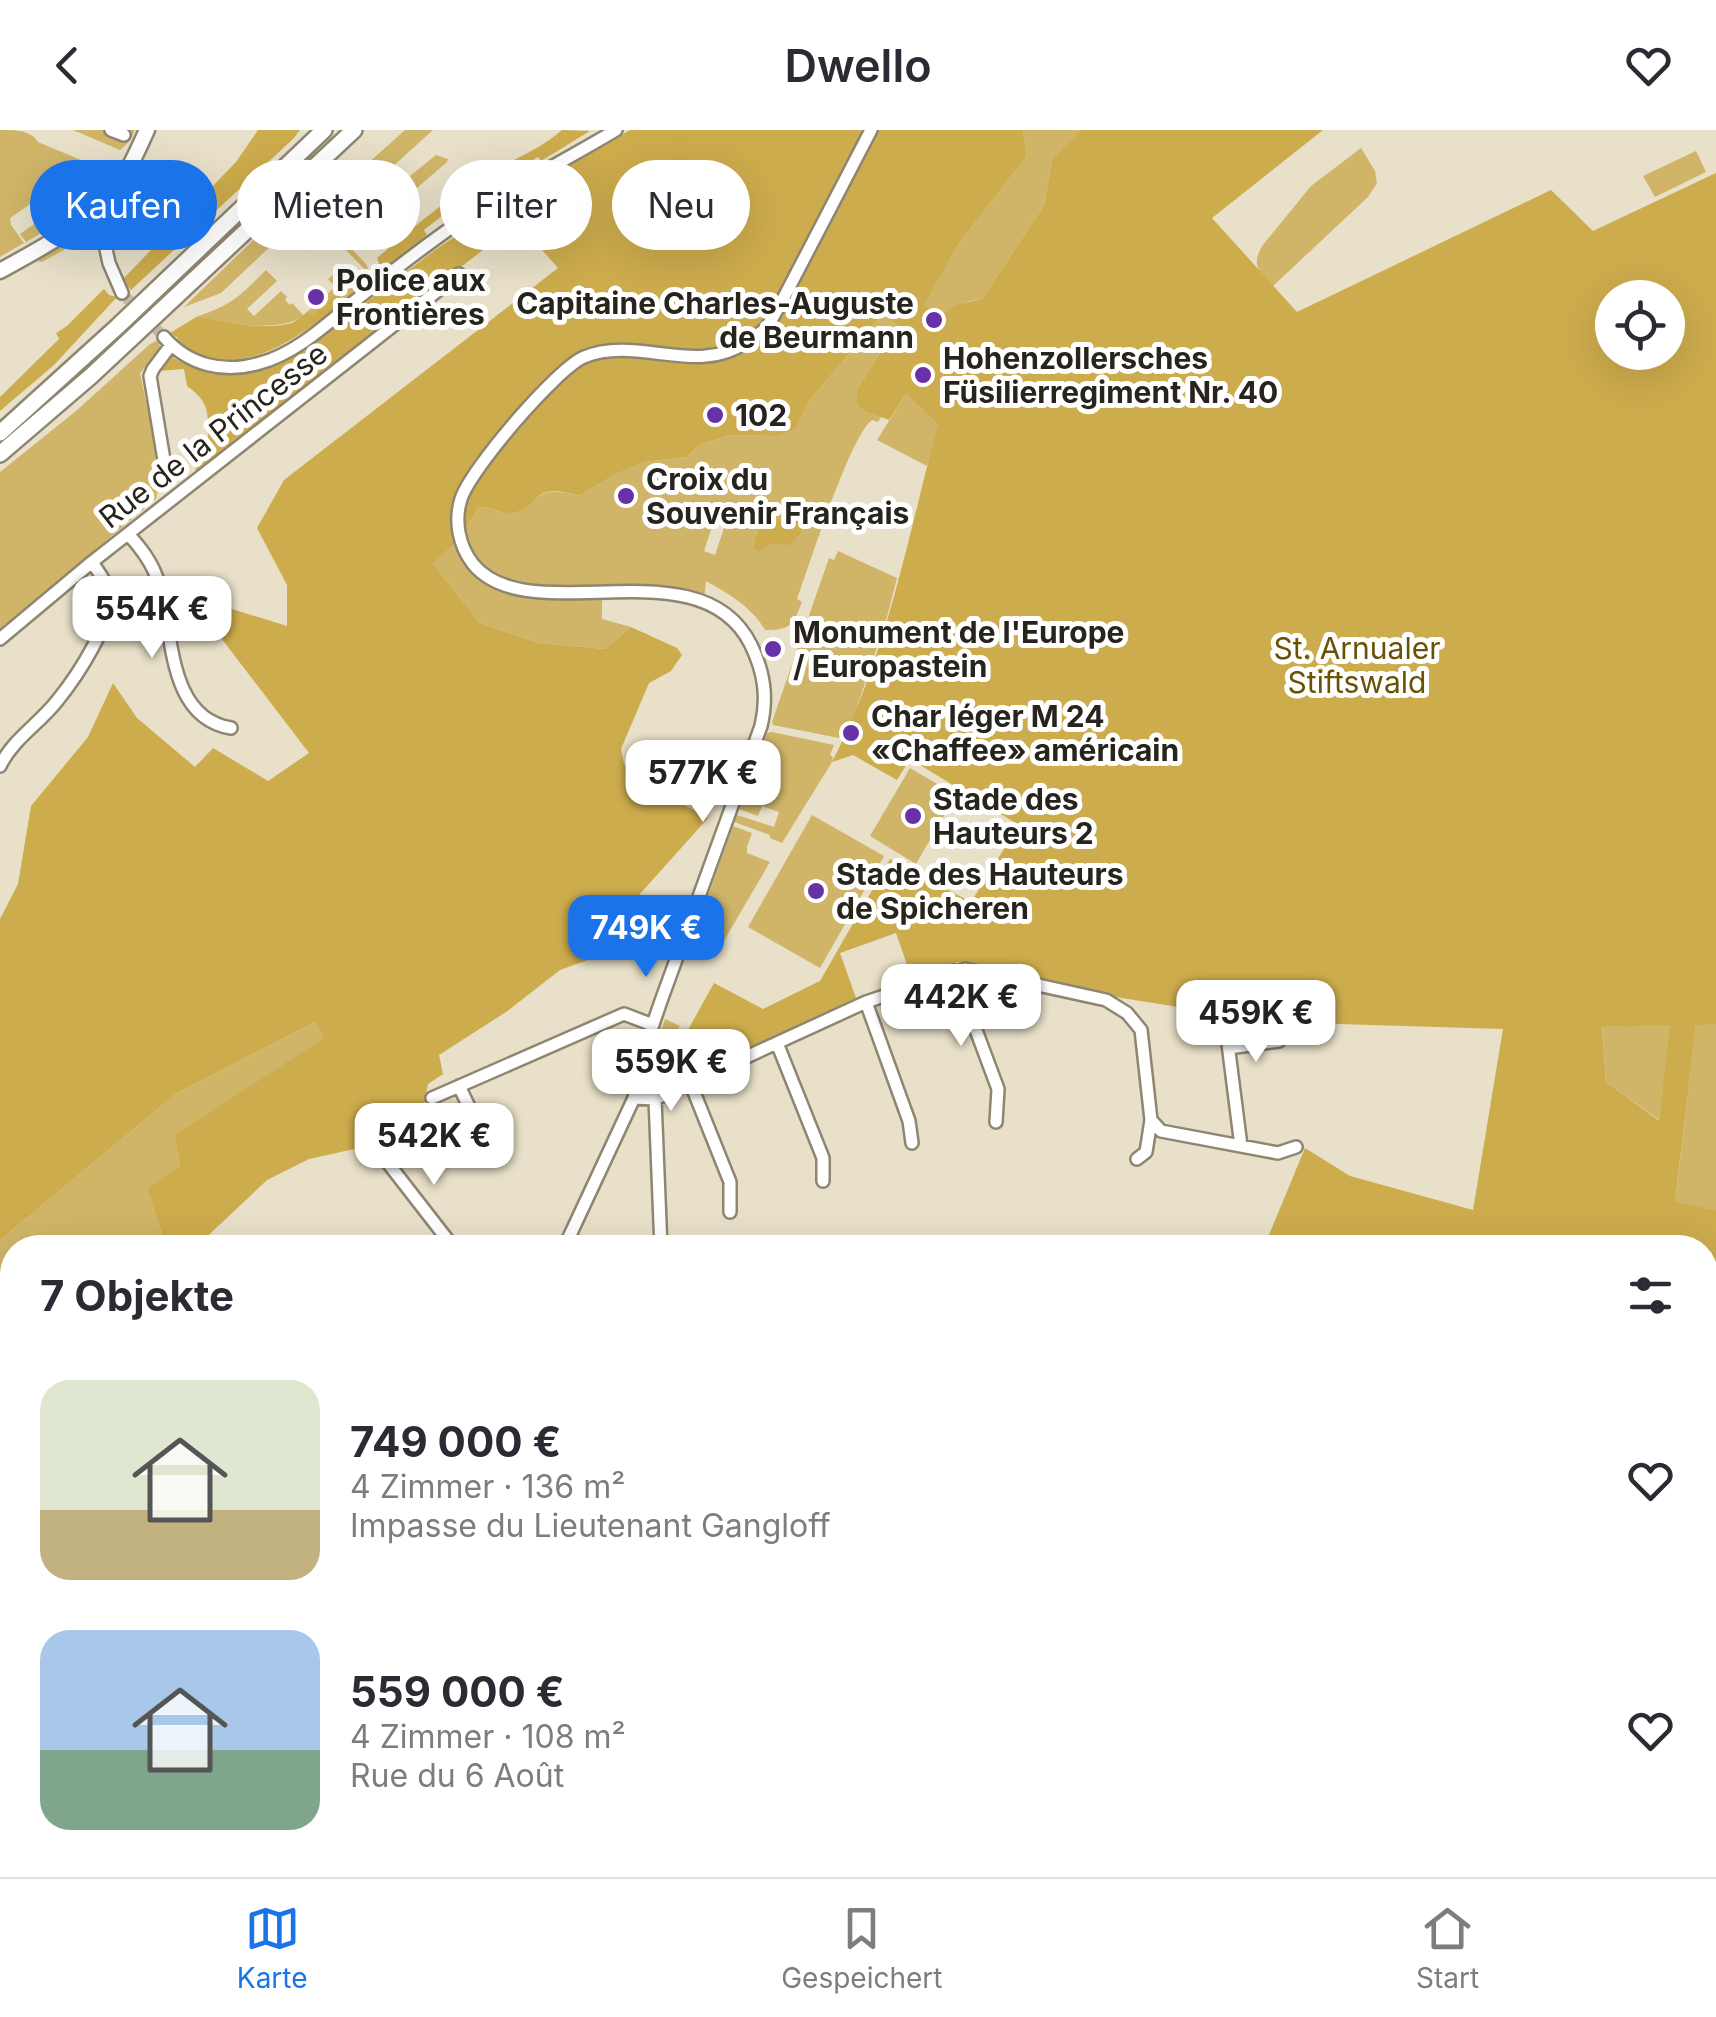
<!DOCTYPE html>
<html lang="de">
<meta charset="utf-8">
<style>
:root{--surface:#fff;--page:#f2f2f3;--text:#2b2b33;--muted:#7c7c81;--line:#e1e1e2;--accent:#1a73e8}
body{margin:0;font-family:Inter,sans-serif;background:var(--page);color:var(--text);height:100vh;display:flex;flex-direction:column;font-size:38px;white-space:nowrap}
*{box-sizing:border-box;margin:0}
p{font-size:32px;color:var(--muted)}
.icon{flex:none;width:55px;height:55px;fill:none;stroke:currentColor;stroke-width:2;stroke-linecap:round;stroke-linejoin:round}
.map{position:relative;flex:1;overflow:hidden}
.details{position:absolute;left:0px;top:1105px;width:1718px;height:642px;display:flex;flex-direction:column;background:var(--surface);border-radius:40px 40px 0 0;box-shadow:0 10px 40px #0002}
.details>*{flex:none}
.guide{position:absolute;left:30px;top:30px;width:1000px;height:90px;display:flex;gap:20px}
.controls{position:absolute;left:1595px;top:150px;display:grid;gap:20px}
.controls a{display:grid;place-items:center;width:90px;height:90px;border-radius:50%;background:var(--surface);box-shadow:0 10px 40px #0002;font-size:50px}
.price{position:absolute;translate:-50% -85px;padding:0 22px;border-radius:20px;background:#fff;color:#222;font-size:32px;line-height:65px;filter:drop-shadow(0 2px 5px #0008)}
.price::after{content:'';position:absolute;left:50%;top:60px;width:30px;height:22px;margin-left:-15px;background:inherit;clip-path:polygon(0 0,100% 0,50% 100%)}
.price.active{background:var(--accent);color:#fff}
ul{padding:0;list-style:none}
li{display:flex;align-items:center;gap:30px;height:250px;padding:0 40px}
li span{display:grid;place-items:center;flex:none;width:280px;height:200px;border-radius:30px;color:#555}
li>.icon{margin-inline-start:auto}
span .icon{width:120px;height:120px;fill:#fffc;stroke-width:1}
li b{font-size:42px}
h2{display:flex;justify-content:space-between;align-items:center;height:120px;padding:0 40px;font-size:42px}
.tag{padding:0 35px;border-radius:45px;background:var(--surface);box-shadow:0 10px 40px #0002;font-size:35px;line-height:90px}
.tag.active{background:var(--accent);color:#fff}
header{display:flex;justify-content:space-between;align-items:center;height:130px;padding:0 40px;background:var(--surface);font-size:45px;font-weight:600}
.menu{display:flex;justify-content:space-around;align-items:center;height:140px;border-top:2px solid var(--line);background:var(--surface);font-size:28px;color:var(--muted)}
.menu a{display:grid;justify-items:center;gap:5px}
.menu .active{color:var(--accent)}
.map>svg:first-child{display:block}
</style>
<header><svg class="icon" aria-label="back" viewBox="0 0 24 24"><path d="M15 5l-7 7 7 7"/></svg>Dwello<svg class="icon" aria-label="heart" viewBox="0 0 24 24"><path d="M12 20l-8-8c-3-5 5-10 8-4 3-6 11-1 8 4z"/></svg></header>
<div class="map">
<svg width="1716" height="1747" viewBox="0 0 1716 1747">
<rect width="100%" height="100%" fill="#e8e0c8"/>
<path fill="#d0b569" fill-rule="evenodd" d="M0,0C15,0 31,0 38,12L112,43L92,65L89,64L79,51L70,50L64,54L62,52L10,88L11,95L24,113L0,127Z
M73,0H135L130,11L120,20Z
M405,0H433L358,68L351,71L347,83L332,98L366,134L370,143L366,151L363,148L368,143L324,97L319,101L317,77L321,66L336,62Z
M1023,0H1080L1052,29L1044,75L982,169C967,171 951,176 940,187L923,176L959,113L1027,26Z
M1361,18L1375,41L1377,53L1368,67L1273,156C1259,141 1251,136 1262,116L1311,56Z
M1696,21L1706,42L1655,67L1643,46Z
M306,25L311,26L312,30L123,210L0,317V311L119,206Z
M436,25L448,29L447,32L411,63L409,61L410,46Z
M70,63H73L80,74L53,96L26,112L20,104L72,67Z
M298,67L307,68L308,81L221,163L184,177Z
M88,98L94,101L98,113L91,108L84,109L42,132L37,131L36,129Z
M266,140L277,151L247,179L254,186L281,161L287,167L285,170L290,175L292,173L304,186C277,203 228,194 198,186C232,175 241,165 266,140Z
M338,141L353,157L357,154L358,160L346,171L341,166L311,186L307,182L335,157L328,149Z
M883,184L897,195L857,260L866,282L881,287L878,292L872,290C850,306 809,436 797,469L802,472C793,495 791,500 765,500C752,477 729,464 706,451L704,472L602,462V489L631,497L605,519L539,513L480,493L433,434L460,409L478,377C490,376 500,384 511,383C542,380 527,351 579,366L614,345L645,332L687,327L699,315L730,305L779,306L795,298L808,272ZM719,376L730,380L715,425L704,421Z
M158,210L161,220L140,243L161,343L156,369L0,499V342L76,281L150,214Z
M906,264L939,294L927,336L877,310Z
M838,421L897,448L887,487L851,595L844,593L839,608L773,595L772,592L829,428L834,430Z
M772,602L834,615L830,625L833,627L832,632L782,713L770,708V705L734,692L737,685L774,697L779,682L762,676L758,686L739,679L767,603Z
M910,638L956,665L916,734L870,706Z
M812,685L884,726L820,838L748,797Z
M733,696L752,703L747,717V723L770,732L715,826L691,813Z
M665,889L680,896L660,928H652Z
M315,892L325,908L174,1005L180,1035L149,1059L163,1108L146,1117L12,1118V1216L0,1223V1110L177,963Z
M1671,894L1659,990L1606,952L1602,897Z
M1696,894H1716V1080L1675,1073Z
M673,927L687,941L675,954L648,966L649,960L663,949L658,944L653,949L654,951L644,959L646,945L663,936Z
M1705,1719L1716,1723V1747H1680L1650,1735H1705Z
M1492,1735H1556L1550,1747L1521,1744L1519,1747H1501L1502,1739Z"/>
<path fill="#cdac4d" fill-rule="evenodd" d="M258,0H300L294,8L131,160L122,150L236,32Z
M562,0L590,1L541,31L538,27L443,85L424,100L427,105L382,143L377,128C413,98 448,67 489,44C513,29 541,19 562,0Z
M630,0H1023L1027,26L959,113L924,175L940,186L955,175L982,169L1044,75L1052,29L1080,0H1323L1212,88L1297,182L1551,60L1593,101L1716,43V894L1696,895L1675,1072L1716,1080V1609L1705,1606V1118L1264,1117L1305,1018L1350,1046L1473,1080L1503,899L1272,892L1097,864L958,832L912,849L896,803L840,823L856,868L691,945L673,927L714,853L763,879L820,851L890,729L971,772L1019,695L910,629L897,650L853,625L832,632C886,528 908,407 938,294L906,264L889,290L866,282L857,274V260L897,195L883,184L808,272L796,298L779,306L730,305L699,315L687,327L645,332L614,345L579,366C527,350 543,380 511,383C500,384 490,376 478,377L460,409L433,434L480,493L539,513L605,519L631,497L677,518L682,525L671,541L649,553L621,619L624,634L646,654L708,688L639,765L623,817L560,840L506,882L439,925L443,944L428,954L422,987L372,1003L359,1018L309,1029L267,1050L196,1117H146L163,1107L148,1059L180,1035L174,1005L324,908L315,892L177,963L0,1110V789L18,754L31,676L88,607L113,553L137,588L195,637L213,618L268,651L309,623L218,504L219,475L287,496V455L257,398L284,350L558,138L518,93L196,341L194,322L208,312C208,285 211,273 187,256L184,239L159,241L170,226C215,253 257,247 301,222L435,120L504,74ZM1612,168H1668V222H1612ZM1670,895L1659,990H1658L1606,952L1602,897Z
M104,159L109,165L117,167L54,235L0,281V267L59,209L56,203L67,196Z
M337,164L346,171C295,208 240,257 176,211L178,208L170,203L198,186C222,192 263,200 287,194C295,193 301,187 307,182L312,185Z
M796,384L806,390C804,398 796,414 786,415C782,416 778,413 773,413L760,421L754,418C756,405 759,395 769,387C781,389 785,394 796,384Z
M12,1216V1272L0,1286V1223Z"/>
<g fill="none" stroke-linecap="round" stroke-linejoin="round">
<path stroke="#c7a747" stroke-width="2.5" d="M1705,1413L1716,1419"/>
<path stroke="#c1baa6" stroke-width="11" stroke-dasharray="11 5.5" stroke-linecap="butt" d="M122,163L164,207"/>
<defs>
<path id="minor" d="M111,0L124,5
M97,78L109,133L122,163
M164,207C188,235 224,244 260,233C298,223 331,190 361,166C391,142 421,119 452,97C504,61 561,33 616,0
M166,342L150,246L153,239L171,215
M128,404C141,418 152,432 158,451C174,498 165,587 231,598
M0,509L92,432L459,144
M0,636C13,609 39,594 57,571C75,549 118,486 108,459C105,450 97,440 92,432
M954,841L998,959L996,992
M866,872L909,991L912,1013
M1227,906L1241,1016
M777,913L823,1028V1051
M1229,918L1279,911
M690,952L730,1052V1082
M432,968L624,884L653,895
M634,968L655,969L866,872L965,839L1106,870L1127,883L1141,900L1151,990L1161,1001L1278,1023L1296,1017
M655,969L661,1118
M381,1024L454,1118
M404,1028L482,1004L459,956
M1137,1029L1146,1022L1151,990
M564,1118L634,968L649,906L661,871L761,596C768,567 764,542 751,515C700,412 529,503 473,434C459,416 454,391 461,369C470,340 556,239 584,227C637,205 697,247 746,212C752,208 760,204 765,199C771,192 776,181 781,173L871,0
M355,1747L356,1735
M696,1747L700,1735
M1283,1747L1289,1735"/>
<path id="major" d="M0,141C41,118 88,95 117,57C130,40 138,19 147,0"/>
<path id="highway" d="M0,303L117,197L324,0
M0,324L91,246L354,0"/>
</defs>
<use href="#minor" stroke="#8e8671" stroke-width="16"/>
<use href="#major" stroke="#8e8671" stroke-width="19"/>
<use href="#highway" stroke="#8e8671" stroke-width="20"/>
<use href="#minor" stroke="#fff" stroke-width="11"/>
<use href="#major" stroke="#fff" stroke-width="14"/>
<use href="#highway" stroke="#fff" stroke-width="15"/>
</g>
<g fill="#6831a7" stroke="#fff" stroke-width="4">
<circle cx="316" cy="167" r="10"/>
<circle cx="934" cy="190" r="10"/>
<circle cx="923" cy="245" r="10"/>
<circle cx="715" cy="285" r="10"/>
<circle cx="626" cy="366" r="10"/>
<circle cx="773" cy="519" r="10"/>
<circle cx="851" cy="603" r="10"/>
<circle cx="913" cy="686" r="10"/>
<circle cx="816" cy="761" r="10"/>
</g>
<g text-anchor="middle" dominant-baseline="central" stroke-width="10" stroke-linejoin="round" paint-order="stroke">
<g font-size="30" font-weight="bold" fill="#27241c" stroke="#fff" text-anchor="start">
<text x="336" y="150">Police aux<tspan x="336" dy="34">Frontières</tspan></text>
<text x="914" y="173" text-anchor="end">Capitaine Charles-Auguste<tspan x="914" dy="34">de Beurmann</tspan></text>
<text x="943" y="228">Hohenzollersches<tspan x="943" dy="34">Füsilierregiment Nr. 40</tspan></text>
<text x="735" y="285">102</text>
<text x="646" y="349">Croix du<tspan x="646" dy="34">Souvenir Français</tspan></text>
<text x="793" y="502">Monument de l'Europe<tspan x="793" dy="34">/ Europastein</tspan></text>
<text x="871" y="586">Char léger M 24<tspan x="871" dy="34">«Chaffee» américain</tspan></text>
<text x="933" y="669">Stade des<tspan x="933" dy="34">Hauteurs 2</tspan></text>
<text x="836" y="744">Stade des Hauteurs<tspan x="836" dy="34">de Spicheren</tspan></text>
</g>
<g font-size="30" fill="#27241c" stroke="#fff">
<text transform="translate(213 305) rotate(-38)">Rue de la Princesse</text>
</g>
<g font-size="30" fill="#685204" stroke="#fff">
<text x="1357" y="518">St. Arnualer<tspan x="1357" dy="34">Stiftswald</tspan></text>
</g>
</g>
</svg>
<div class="controls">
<a><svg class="icon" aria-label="locate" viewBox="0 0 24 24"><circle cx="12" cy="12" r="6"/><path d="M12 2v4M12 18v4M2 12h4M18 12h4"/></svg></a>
</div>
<b class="price" style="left:152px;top:531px">554K €</b>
<b class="price" style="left:703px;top:695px">577K €</b>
<b class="price active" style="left:646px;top:850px">749K €</b>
<b class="price" style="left:961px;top:919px">442K €</b>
<b class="price" style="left:1256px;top:935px">459K €</b>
<b class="price" style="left:671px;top:984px">559K €</b>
<b class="price" style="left:434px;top:1058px">542K €</b>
<div class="guide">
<a class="tag active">Kaufen</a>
<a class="tag">Mieten</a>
<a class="tag">Filter</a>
<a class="tag">Neu</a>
</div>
<section class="details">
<h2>7 Objekte<svg class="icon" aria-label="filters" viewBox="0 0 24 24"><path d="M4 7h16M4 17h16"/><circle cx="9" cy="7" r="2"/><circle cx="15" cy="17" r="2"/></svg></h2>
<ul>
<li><span style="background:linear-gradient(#dfe7d0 65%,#c2b280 0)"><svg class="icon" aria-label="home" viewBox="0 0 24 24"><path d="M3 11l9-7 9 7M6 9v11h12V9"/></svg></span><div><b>749 000 €</b><p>4 Zimmer · 136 m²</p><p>Impasse du Lieutenant Gangloff</p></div><svg class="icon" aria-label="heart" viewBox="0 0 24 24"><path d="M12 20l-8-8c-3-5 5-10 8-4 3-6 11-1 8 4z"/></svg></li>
<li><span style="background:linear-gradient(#a9c7e8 60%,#7fa58c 0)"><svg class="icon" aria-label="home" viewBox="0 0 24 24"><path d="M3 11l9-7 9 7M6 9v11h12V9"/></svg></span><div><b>559 000 €</b><p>4 Zimmer · 108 m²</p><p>Rue du 6 Août</p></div><svg class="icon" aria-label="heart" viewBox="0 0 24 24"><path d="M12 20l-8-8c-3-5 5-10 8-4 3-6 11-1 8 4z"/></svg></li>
</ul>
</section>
</div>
<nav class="menu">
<a class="active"><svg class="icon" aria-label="map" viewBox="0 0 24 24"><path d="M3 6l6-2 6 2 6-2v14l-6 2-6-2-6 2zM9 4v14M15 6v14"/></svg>Karte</a>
<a><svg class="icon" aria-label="saved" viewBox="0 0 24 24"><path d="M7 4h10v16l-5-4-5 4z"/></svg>Gespeichert</a>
<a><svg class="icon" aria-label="home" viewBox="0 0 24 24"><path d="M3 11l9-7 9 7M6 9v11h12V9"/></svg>Start</a>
</nav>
